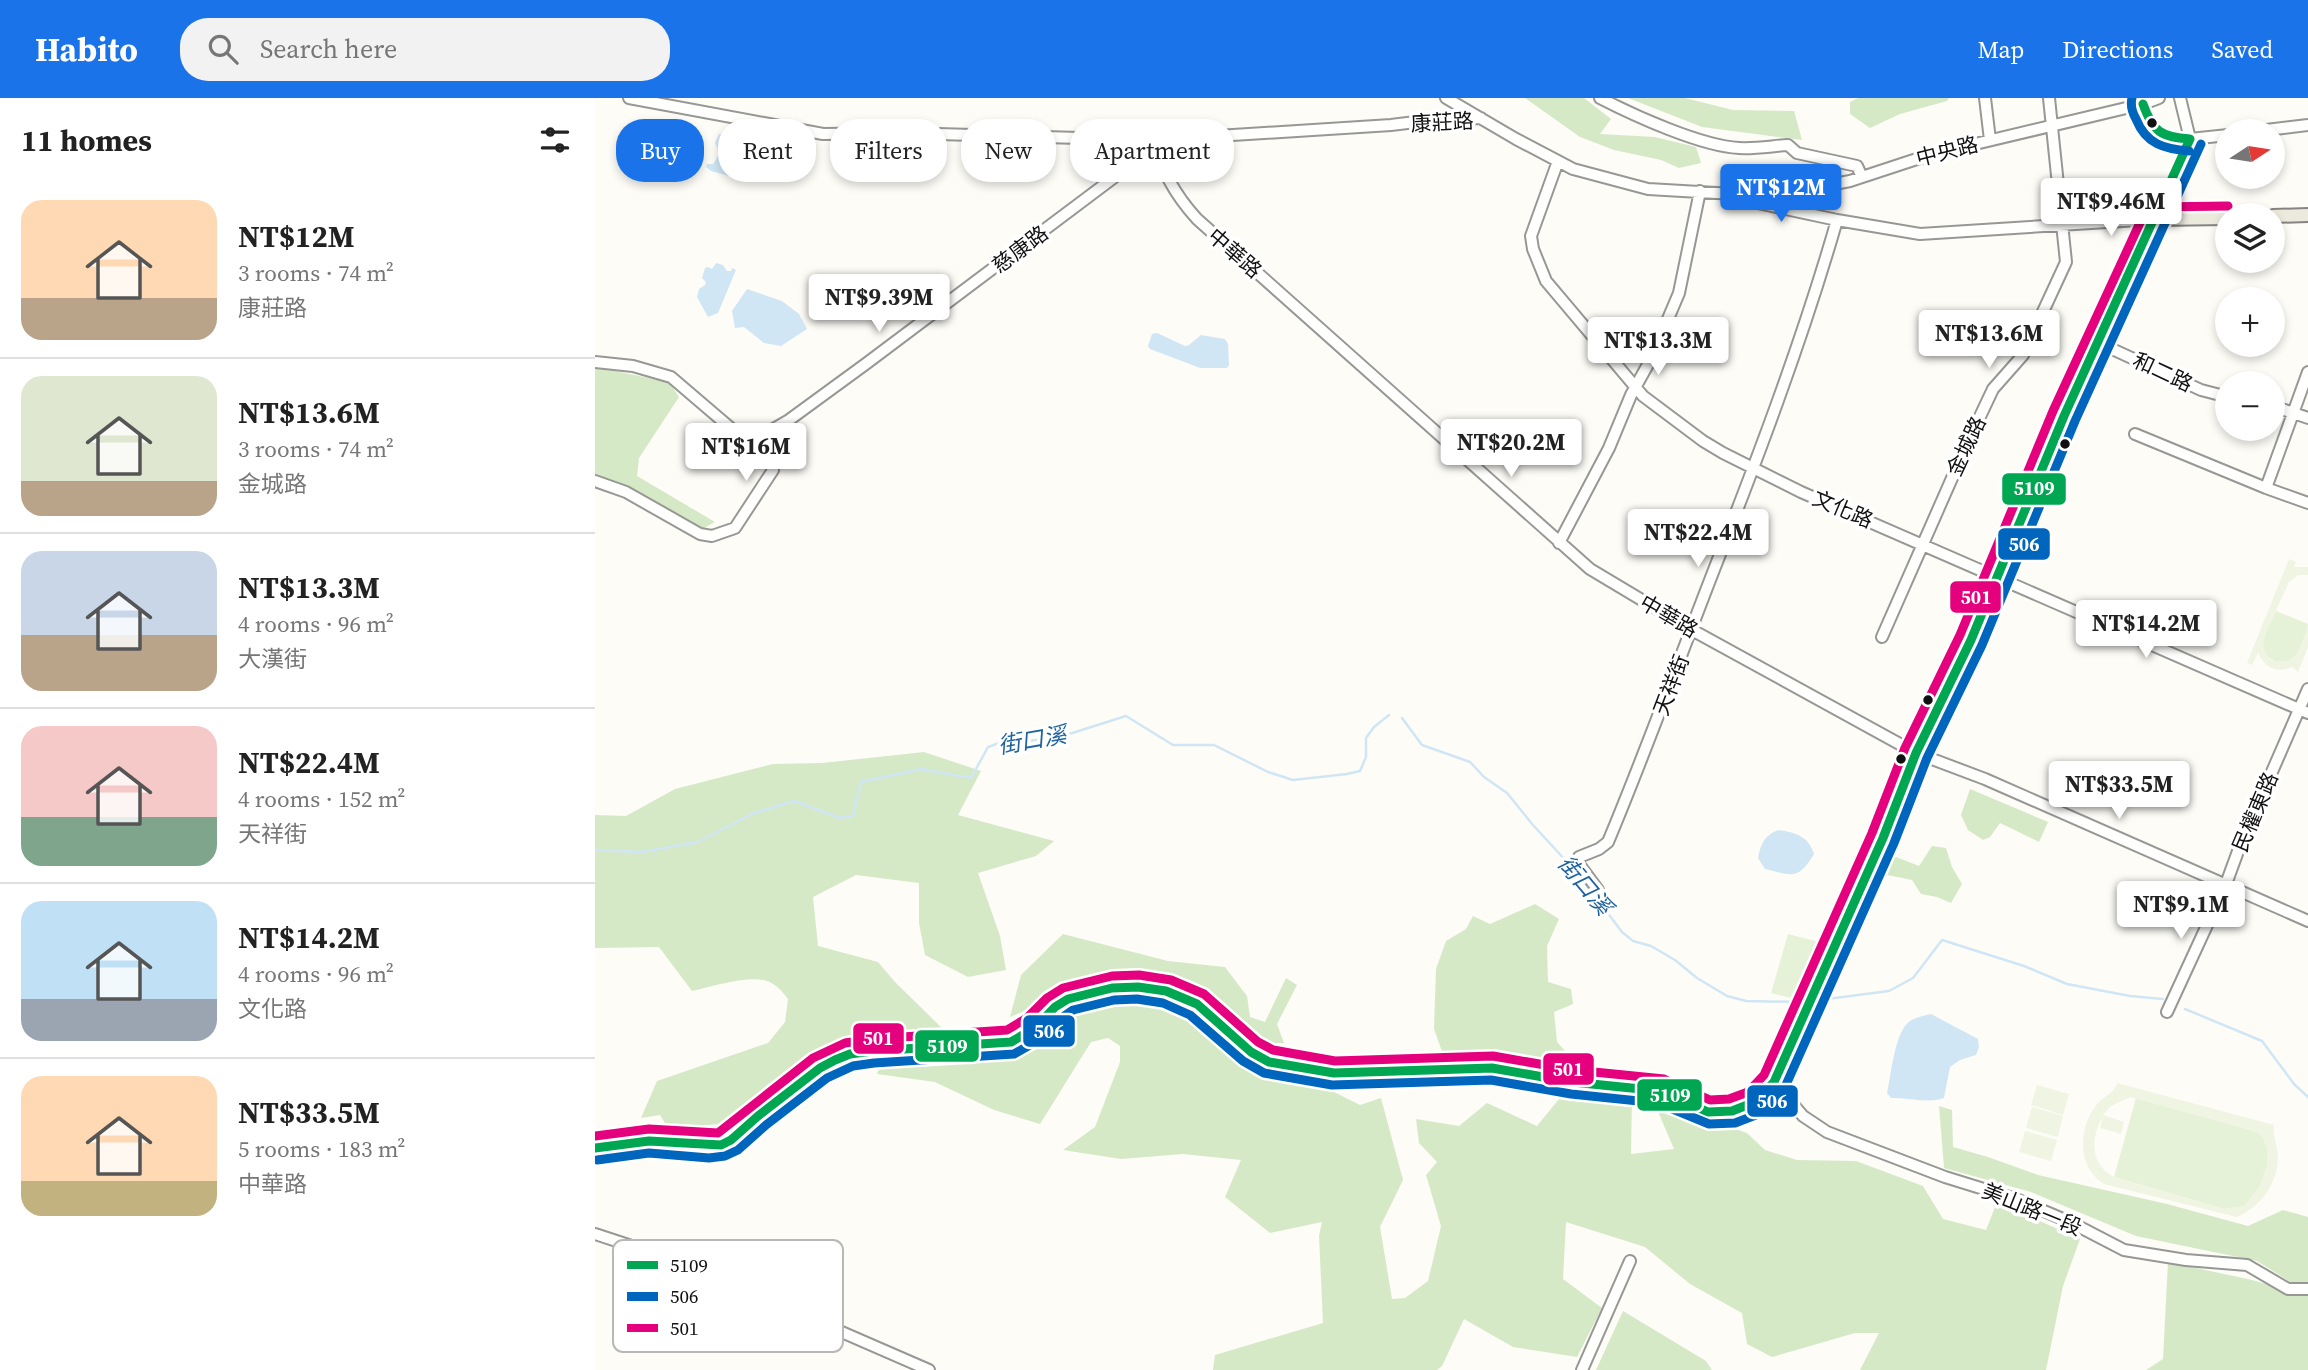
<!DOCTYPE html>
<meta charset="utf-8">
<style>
:root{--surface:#fff;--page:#f2f2f2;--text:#222;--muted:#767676;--line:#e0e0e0;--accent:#1a73e8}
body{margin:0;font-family:"Source Serif 4","Noto Sans TC",serif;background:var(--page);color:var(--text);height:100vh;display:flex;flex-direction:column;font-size:26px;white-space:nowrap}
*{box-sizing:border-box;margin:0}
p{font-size:23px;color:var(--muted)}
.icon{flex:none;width:38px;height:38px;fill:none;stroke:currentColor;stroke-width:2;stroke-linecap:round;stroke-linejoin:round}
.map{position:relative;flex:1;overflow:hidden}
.panel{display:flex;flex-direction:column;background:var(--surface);width:595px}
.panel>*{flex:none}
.banner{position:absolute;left:21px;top:21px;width:665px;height:63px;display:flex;gap:14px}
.needle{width:46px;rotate:78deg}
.buttons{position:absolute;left:1620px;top:21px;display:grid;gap:14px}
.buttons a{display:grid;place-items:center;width:70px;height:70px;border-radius:50%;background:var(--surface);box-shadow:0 4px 10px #0003;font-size:35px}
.price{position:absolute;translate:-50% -60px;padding:0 16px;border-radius:7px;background:#fff;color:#222;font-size:23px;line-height:46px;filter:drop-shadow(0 2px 4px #0008)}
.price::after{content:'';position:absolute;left:50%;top:42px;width:21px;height:16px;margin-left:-10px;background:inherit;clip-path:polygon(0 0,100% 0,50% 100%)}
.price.current{background:var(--accent);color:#fff}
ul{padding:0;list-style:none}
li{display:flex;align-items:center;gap:21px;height:175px;padding:0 21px}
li+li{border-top:2px solid var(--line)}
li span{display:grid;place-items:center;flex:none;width:196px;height:140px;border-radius:21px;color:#555}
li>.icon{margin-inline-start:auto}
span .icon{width:84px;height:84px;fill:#fffc;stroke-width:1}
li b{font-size:30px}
h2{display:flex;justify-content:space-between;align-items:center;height:84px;padding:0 21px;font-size:30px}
.tag{padding:0 24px;border-radius:28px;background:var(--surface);box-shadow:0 4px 10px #0003;font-size:24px;line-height:63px}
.tag.current{background:var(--accent);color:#fff}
header{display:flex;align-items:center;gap:42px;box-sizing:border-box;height:98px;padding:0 35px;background:var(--accent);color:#fff}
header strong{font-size:33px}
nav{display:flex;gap:38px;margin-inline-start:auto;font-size:24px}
.search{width:490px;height:63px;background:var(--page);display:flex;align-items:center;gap:18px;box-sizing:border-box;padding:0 24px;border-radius:28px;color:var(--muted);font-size:26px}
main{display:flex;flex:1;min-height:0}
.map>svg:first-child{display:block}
</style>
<header>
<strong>Habito</strong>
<div class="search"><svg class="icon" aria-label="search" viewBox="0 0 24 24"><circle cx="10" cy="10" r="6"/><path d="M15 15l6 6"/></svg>Search here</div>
<nav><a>Map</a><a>Directions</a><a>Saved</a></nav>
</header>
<main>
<section class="panel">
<h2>11 homes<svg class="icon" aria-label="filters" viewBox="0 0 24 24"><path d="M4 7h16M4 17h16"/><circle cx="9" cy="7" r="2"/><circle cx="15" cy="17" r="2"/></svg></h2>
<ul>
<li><span style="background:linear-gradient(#ffd9b3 70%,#b9a48a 0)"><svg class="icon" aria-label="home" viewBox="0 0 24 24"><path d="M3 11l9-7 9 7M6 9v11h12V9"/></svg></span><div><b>NT$12M</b><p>3 rooms · 74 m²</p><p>康莊路</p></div></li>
<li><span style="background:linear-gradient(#dfe7d0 75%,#b9a48a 0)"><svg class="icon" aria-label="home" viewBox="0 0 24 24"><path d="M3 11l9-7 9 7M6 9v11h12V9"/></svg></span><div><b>NT$13.6M</b><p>3 rooms · 74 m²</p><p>金城路</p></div></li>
<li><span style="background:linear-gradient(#c9d6e8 60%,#b9a48a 0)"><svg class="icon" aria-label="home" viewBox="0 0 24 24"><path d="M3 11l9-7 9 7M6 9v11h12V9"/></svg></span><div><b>NT$13.3M</b><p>4 rooms · 96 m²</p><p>大漢街</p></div></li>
<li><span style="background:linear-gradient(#f6c9c9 65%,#7fa58c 0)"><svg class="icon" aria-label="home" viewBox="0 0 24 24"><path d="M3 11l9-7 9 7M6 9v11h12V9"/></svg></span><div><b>NT$22.4M</b><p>4 rooms · 152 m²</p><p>天祥街</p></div></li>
<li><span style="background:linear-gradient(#bfe0f5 70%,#9aa5b1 0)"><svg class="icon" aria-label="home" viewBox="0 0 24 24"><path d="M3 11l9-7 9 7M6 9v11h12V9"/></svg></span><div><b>NT$14.2M</b><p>4 rooms · 96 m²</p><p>文化路</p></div></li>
<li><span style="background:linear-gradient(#ffd9b3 75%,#c2b280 0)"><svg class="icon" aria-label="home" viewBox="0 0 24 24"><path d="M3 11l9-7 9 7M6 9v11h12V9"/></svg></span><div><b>NT$33.5M</b><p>5 rooms · 183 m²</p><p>中華路</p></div></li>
</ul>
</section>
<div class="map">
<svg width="1713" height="1272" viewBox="0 0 1713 1272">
<rect width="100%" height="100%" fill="#fdfcf7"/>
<path fill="#e6f2d8" d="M1681,513L1713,526C1712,536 1706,555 1698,561C1684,571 1666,560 1668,543C1670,533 1677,522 1681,513Z
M1193,836L1228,845L1203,902L1176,895Z
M1541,1000L1663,1034L1669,1041L1672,1050V1069L1664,1090L1650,1108L1629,1111L1519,1079Z"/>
<path fill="#d6e9c7" d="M930,0H989L1016,21L1005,36L1060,39L1101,49L1106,65L1084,70L1066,62L1019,52L985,39Z
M1033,0H1090L1138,12L1199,13L1207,42L1107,29Z
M1263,0H1354L1352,3L1305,16L1275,30L1255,16V4Z
M0,269L74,284L84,299L44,360L42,378L120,424L96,437L0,377Z
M329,654L386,673L363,717L459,743L441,758L383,775L405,838L411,872L373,879L330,857L324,825V785L261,777L218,799L223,848L283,864L300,884L350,933L277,936L196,972L125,1026L73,1030L65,1017L46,1020L62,983L173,945L190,924L193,901C187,893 181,886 172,883C154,877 116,889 97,893L64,849L0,850V717L31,718L80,691L178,666L227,665Z
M1375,691L1453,724L1444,744L1405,725L1395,739L1388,742L1373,732L1366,717Z
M1337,748L1351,750L1357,769L1367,786L1356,805L1342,799L1326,796L1317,782L1287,776L1296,757L1324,768Z
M940,806L964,821L952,848L953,884L976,891L978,906L959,914L962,944L980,964L969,973L900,963L850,962L839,931L841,871L851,843L871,831L878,818L895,826Z
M468,836L573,863L630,869L652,898L655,919L670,924L691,880L702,887L682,926L689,945H658L638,919L572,884L515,878L415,919L426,877Z
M521,899L573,904L617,932L669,977L733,991L765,1007L786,1000L808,1082L785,1129L797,1201L810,1200L833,1183L846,1128L831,1077L842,1064L824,1045L821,1021L864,1028L892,1005L942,1028L973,990L1037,998L1036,1056L1079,1051L1058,1002L1152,1035L1170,1052L1202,1062L1261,1063L1328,1088L1348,1121L1391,1132L1402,1104L1485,1141L1468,1188L1451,1272H1265L1284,1235H1260L1177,1259L1152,1246L1147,1215L1095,1186L1050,1149L971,1124L968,1181L1007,1210L982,1259L918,1249L869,1221L847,1268L842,1272H618L620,1257L728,1225L724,1138L727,1124L675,1135L630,1099L646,1062L588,1056L526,1061L468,1052L500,1029L525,964V948L513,940L496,944L445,1026L399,1012L340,984L282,976L284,971L396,961L442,950L484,912Z
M1344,1008L1357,1012L1358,1049L1393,1059L1443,1077L1572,1106L1653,1128L1688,1112L1713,1119V1184L1697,1185L1662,1163L1541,1138L1436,1094L1349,1070Z
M1573,1164L1657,1182L1713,1198V1272H1551L1568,1261Z
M1028,1213L1111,1263L1117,1272H1001Z"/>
<path fill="#eff5e2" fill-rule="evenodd" d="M1694,461L1701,464L1699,469H1713V477H1703L1694,484L1668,541C1668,551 1670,557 1677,563H1693L1702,556L1713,530V549L1703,574L1697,569C1681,576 1670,569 1663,555L1657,567L1652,565Z
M1522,985L1679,1027C1677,1038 1683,1048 1683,1059C1683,1086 1665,1109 1642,1119L1509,1086C1481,1069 1483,1028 1503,1005C1510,997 1519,996 1522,985ZM1535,999L1663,1034L1669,1041L1672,1050V1069L1664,1089L1649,1108L1629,1111L1519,1079C1494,1066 1496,1039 1508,1018L1505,1030L1526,1036L1529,1024L1508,1017L1516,1008Z
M1442,987L1474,996L1468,1017L1436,1007Z
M1437,1009L1468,1018L1463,1039L1431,1030Z
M1430,1033L1462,1042L1456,1063L1424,1054Z"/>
<path fill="#d0e6f5" d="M124,36C139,37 154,36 164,48L157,75L148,82L116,73L111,69L112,66H118C124,58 125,54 120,45Z
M121,165L128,167L132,173H136L137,170L141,172L123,215L113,219L102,199L104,191L110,187L111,184L107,180L110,170L113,169L117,171Z
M152,191L187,203L204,216L212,231L186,248L169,245L149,229L140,230L137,213Z
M562,235L590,248L594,247L606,237L630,241L633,246L634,267L632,270H605L555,251L553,248L557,236Z
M1183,732C1199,734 1214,738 1219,756C1203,782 1198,778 1170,771L1163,760C1166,746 1169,738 1183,732Z
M1336,916L1383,941L1384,949L1381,957L1365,962L1355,969L1349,1000C1332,1006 1314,999 1296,1000L1292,995C1296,977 1299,943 1310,928C1316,920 1327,918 1336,916Z"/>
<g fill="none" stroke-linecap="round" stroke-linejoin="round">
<path stroke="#d0e6f5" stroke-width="2.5" d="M807,620L827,647L875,664L889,679L912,695L938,727L984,777L1027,834L1038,843L1056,848L1080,862L1102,880L1132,898L1151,903L1203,904
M0,752L46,754L103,744L157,716L199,703L245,720L258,718L266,684L326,671L376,680L393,649L413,642L435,643L471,637L531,618L578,647H619L673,674L698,682L752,676L765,673L771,659V640L779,629L794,617
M1232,901L1294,893L1318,880L1347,842L1429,868L1472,886L1535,898L1568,901
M1590,911L1667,943L1699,986L1713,999"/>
<defs>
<path id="minor" d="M34,0L228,36L307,35L559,42L796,27L845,21L886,20
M851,0L921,41L978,71L1053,91L1139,96L1158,104L1242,122L1325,136L1560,121L1595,41
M1005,0C1040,18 1106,48 1144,50C1160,51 1177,48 1193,47L1202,55L1262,68L1267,79
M1390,0L1395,42
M1585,0L1595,41
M1663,33L1713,27
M1595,41L1633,37
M559,42C566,73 581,98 602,121L995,471L1097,532L1321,655L1390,681L1713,823
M963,63L936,138L938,151L951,183L1048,298L1108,343L1128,355L1206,394L1713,615
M1139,96L1166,88L1234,87L1255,83L1334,57L1548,6L1564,0
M1504,245L1606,292L1633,299
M0,264L38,268L76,279L138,332L152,340H163L194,322L272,265L509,87L546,59L559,42
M1678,308L1713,320
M1540,336L1671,390L1713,405
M0,383L31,394L105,436L117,438L140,430L178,372L163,340
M1671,390L1713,274
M964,445L1014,350L1036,297L1056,261L1084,195L1105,93
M1287,539L1372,346L1398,291L1428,257L1471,164L1454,0
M1003,792L983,765L984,759L1004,751L1013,744C1049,658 1081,570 1115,482C1161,364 1207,244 1242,122
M1572,914L1631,786L1646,745L1713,591
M1179,984L1208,1018L1232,1034L1350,1079L1421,1101L1475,1124L1529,1152L1591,1162L1652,1167L1693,1191H1713
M0,1136L88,1165L334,1272
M987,1272L1035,1163"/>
<path id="major" d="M1678,118L1713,117
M0,1050L54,1043L115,1048L126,1047L136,1042L163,1018L225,970L240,962L255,956L278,953L416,944L440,930L460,909L473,901L517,890L543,889L571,893L602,906L656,954L674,964L739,975L897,970L977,984L1066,993L1113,1014L1137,1013L1160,1004L1179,984L1288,740L1321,655L1376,542L1469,318L1560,121L1633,120"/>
</defs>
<use href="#minor" stroke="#979795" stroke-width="14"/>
<use href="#major" stroke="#858482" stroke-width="16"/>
<use href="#minor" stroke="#fffffe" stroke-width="10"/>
<use href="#major" stroke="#ece9dd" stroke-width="12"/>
<defs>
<path id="bus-1" d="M1548,6C1558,34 1566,39 1595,41
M0,1050L54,1043L126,1047L136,1042L163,1018L225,970L240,962L255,956L278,953L416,944L440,930L460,909L473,901L517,890L543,889L571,893L602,906L656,954L674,964L739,975L897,970L977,984L1066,993L1113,1014L1137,1013L1160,1004L1179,984L1288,740L1321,655L1376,542L1469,318L1595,41"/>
<path id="bus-2" d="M1537,0C1535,8 1537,14 1541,21C1551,46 1569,51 1594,53
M2,1062L54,1055L114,1060L130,1058L143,1052L171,1027L232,980L258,968L279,965L419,956L447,940L468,919L478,912L519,902L542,901L568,905L595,917L648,963L669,975L737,987L896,982L976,996L1063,1005L1114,1026L1140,1025L1166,1015L1190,989L1299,745L1332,660L1387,547L1480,323L1606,46"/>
<path id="bus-3" d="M1560,109L1633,108
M0,1038L54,1031L123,1035L218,960L250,945L277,941L412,932L432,920L452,900L468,890L517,878L544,877L576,882L609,896L663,944L678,952L740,963L898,958L979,972L1069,981L1115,1002L1134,1001L1153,994L1169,977L1277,735L1310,650L1365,537L1458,313L1549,116"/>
</defs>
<use href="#bus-1" stroke="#fff" stroke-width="14"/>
<use href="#bus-2" stroke="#fff" stroke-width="14"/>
<use href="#bus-3" stroke="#fff" stroke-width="14"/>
<use href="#bus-1" stroke="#00a651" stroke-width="9"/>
<use href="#bus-2" stroke="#0065bd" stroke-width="9"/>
<use href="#bus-3" stroke="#e5007d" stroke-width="9"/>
</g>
<g fill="#111" stroke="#fff" stroke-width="2.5">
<circle cx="1557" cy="25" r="6"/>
<circle cx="1470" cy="346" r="6"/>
<circle cx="1333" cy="602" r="6"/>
<circle cx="1306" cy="661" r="6"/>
</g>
<g text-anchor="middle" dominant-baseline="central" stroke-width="7" stroke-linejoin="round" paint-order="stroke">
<g font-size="21" fill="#111" stroke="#fff">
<text transform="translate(847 24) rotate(-3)">康莊路</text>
<text transform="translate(1352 53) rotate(-14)">中央路</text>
<text transform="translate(425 151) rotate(-37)">慈康路</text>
<text transform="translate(640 155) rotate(41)">中華路</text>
<text transform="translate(1568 274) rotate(25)">和二路</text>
<text transform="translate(1371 348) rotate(-65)">金城路</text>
<text transform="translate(1248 411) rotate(23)">文化路</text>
<text transform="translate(1074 518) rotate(30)">中華路</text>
<text transform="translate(1076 587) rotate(-69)">天祥街</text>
<text transform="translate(1660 714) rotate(-67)">民權東路</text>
<text transform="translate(1437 1111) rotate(22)">美山路一段</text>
</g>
<g font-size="23" font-style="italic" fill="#1e639f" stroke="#fff">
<text transform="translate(437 642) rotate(-10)">街口溪</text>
<text transform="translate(990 787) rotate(50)">街口溪</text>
</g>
</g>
<rect x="18" y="1142" width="230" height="112" rx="10" fill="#fff" stroke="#b8b8b8" stroke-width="2"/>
<rect x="32" y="1163" width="31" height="8" fill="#00a651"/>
<rect x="32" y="1194" width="31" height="9" fill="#0065bd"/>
<rect x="32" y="1226" width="31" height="8" fill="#e5007d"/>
<g font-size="19" fill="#111">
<text x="75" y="1174">5109</text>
<text x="75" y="1205">506</text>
<text x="75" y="1237">501</text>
</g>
<g stroke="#fff" stroke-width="2.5">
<rect x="1406" y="374" width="66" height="34" rx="7" fill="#00a651"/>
<rect x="1402" y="429" width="54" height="34" rx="7" fill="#0065bd"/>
<rect x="1354" y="482" width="53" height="34" rx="7" fill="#e5007d"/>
<rect x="427" y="916" width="54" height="34" rx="7" fill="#0065bd"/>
<rect x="257" y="924" width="53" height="33" rx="7" fill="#e5007d"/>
<rect x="319" y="931" width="66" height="34" rx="7" fill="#00a651"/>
<rect x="947" y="954" width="53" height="34" rx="7" fill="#e5007d"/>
<rect x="1041" y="980" width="67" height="34" rx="7" fill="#00a651"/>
<rect x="1151" y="986" width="53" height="34" rx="7" fill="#0065bd"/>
</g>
<g font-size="19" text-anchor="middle" font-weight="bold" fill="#fff">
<text x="1439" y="397">5109</text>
<text x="1429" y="453">506</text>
<text x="1381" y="506">501</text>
<text x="454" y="940">506</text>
<text x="283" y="947">501</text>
<text x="352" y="955">5109</text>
<text x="973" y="978">501</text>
<text x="1075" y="1004">5109</text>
<text x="1177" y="1010">506</text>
</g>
</svg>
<div class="buttons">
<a><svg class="needle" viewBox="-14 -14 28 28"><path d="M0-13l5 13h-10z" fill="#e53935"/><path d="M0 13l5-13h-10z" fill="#767676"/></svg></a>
<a><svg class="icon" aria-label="layers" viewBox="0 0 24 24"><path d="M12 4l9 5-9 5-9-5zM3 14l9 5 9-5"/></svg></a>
<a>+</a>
<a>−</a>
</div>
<b class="price current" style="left:1186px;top:126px">NT$12M</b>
<b class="price" style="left:1516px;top:140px">NT$9.46M</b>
<b class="price" style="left:284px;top:236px">NT$9.39M</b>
<b class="price" style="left:1394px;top:272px">NT$13.6M</b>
<b class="price" style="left:1063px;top:279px">NT$13.3M</b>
<b class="price" style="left:916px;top:381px">NT$20.2M</b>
<b class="price" style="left:151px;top:385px">NT$16M</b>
<b class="price" style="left:1103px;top:471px">NT$22.4M</b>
<b class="price" style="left:1551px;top:562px">NT$14.2M</b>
<b class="price" style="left:1524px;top:723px">NT$33.5M</b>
<b class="price" style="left:1586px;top:843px">NT$9.1M</b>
<div class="banner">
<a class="tag current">Buy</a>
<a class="tag">Rent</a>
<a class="tag">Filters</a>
<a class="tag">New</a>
<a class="tag">Apartment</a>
</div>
</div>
</main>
